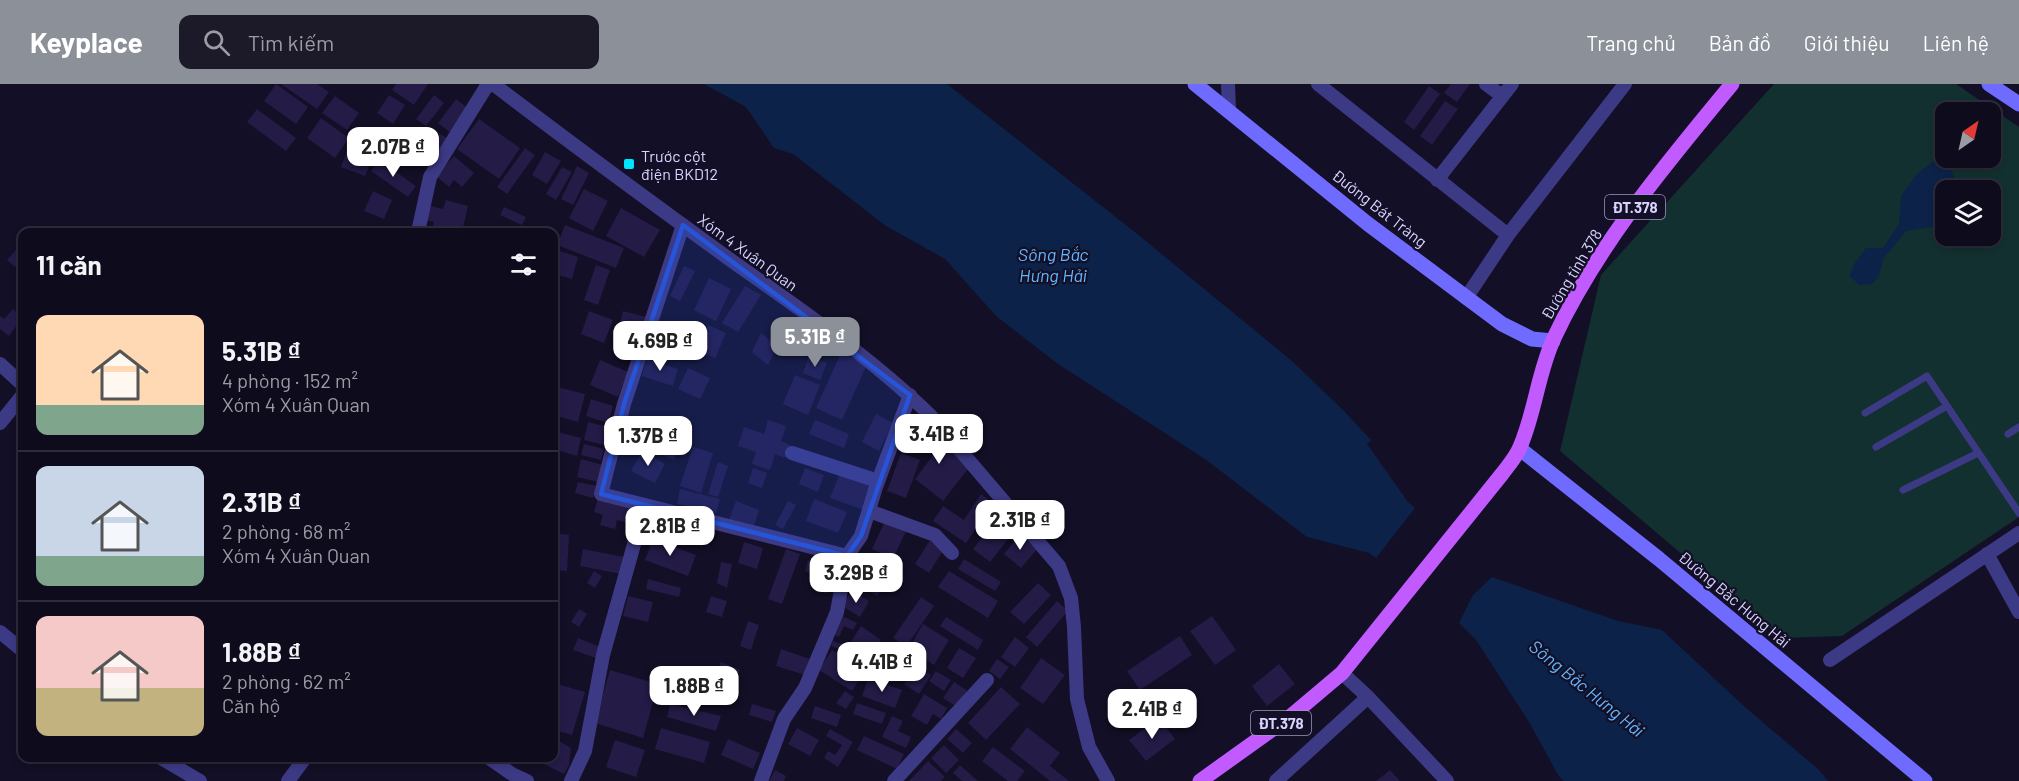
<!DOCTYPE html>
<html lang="vi">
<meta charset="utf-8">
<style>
:root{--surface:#0e0b1c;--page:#1c1929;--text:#f1f3f6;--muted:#9b9ba3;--line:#2e2b3b;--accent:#8c9099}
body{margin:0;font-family:Barlow,sans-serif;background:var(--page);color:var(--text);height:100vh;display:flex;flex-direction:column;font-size:22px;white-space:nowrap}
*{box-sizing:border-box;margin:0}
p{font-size:20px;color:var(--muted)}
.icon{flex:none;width:33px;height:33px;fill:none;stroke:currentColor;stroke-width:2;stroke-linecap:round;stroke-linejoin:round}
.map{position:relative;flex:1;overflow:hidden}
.sheet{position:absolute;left:18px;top:144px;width:540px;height:534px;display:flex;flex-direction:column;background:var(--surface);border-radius:12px;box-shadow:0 3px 9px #0003,0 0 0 2px var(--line)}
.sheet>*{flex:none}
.needle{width:39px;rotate:34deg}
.fabs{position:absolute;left:1935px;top:18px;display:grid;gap:12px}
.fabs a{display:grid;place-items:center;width:66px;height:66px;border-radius:12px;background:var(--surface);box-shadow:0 3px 9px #0003,0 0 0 2px var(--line);font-size:30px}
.price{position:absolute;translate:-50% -51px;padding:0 14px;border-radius:12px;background:#fff;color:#222;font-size:20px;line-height:39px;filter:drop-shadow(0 2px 3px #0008)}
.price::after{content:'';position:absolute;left:50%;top:36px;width:18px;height:14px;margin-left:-9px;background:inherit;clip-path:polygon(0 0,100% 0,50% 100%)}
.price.selected{background:var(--accent);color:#fff}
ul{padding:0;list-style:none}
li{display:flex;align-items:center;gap:18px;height:150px;padding:0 18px}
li+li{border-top:2px solid var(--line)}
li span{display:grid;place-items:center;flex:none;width:168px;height:120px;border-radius:12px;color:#555}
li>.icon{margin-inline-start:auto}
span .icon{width:72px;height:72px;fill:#fffc;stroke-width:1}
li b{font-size:26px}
h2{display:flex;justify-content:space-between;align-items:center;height:72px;padding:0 18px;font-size:26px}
header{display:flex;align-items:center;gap:36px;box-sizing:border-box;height:84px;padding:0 30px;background:var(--accent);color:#fff}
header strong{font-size:28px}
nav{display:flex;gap:33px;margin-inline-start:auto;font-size:21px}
.search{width:420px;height:54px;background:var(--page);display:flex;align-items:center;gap:15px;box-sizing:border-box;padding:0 21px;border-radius:12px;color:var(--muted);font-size:22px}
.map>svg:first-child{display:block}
</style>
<header>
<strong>Keyplace</strong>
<div class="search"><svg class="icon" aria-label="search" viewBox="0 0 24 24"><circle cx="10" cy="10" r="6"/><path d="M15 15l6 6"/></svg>Tìm kiếm</div>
<nav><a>Trang chủ</a><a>Bản đồ</a><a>Giới thiệu</a><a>Liên hệ</a></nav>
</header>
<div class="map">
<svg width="2019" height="697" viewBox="0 0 2019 697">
<rect width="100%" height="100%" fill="#130f26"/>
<path fill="#12302f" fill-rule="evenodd" d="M1774,0H1956L2019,43V433L1842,552L1781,554L1560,367L1601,191ZM1946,28H1990V74H1946ZM1946,106H1990V152H1946Z"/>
<path fill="#0c2248" d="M704,0H947L1136,149L1292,277L1344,327L1371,356L1367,360L1408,418L1415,424L1376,474L1369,469L1307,453L1205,375L1058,280L996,232L945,175L886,142L793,70L774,64L746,23Z
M1934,77L1949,82L1960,106H1946L1945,141L1906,147L1883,175L1879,192L1872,200L1860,201L1849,192L1855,179L1866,164H1883L1899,140L1901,112L1917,90Z
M1492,493L1618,537L1662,546L1745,623L1819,686L1828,697H1564L1558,691L1529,638L1476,556L1459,539L1473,511Z"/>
<path fill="#241b47" d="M276,0L308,23L296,40L264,17Z
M281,0H317L329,8L317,25Z
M396,0H428L414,21L392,6Z
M1451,0H1470L1457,18L1444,9Z
M1429,2L1440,10L1414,46L1404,38Z
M389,11L405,21L393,40L377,29Z
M434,11L444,19L426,42L416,35Z
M335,12L359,29L347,46L322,29Z
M456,15L469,25L451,49L438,39Z
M1445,17L1458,25L1432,61L1420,52Z
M257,25L296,54L286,67L247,38Z
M321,34L349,54L335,74L307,54Z
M479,35L520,64L499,95L457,65Z
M439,49L448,55L429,83L418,76L422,69L417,65L423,56L431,61Z
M392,50L411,64L401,78L381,64Z
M350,59L375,68L365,92L341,83Z
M525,64L535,71L507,110L497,103Z
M545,68L561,77L547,100L532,91Z
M454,72L474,89L462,103L454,96L449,103L436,92Z
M379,76L416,102L408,113L371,87Z
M577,82L589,89L573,121L561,115Z
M562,83L572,88L556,116L546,110Z
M584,105L608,117L593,147L569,134Z
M373,107L392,116L384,135L364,127Z
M446,116L468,122L462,148L432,147L434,138L427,136L431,122L443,125Z
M504,123L526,133L522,141L500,131Z
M621,124L660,146L644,173L606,152Z
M565,141L624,164L616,184L557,161Z
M22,159V175L15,183L7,176Z
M554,165L578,173L572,195L554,190Z
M596,181L610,186L598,221L584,216Z
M684,182L695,187L680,217L670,212Z
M709,194L731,205L716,237L694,226Z
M745,202L761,211L738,248L722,239Z
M13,225L22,234L9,252L0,245V232L4,235Z
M589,227L613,236L604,259L581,250Z
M623,227L646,233L641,252L618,246Z
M791,232L800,235L790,265L782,259Z
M708,241L726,249L715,274L697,266Z
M806,243L829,253L821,272L798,263Z
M761,249L777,262L768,281L752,268Z
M841,269L867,280L842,336L816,324Z
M809,272L827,279L820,296L803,289Z
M647,275L678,285L673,302L642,292Z
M600,276L628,288L618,313L590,301Z
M688,284L710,294L700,315L678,305Z
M795,291L820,301L808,331L783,320Z
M557,303L585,310L578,338L554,331V316Z
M591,315L613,322L608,339L586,332Z
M876,330L893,339L879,367L862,358Z
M640,332L660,337L656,352L637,347Z
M768,336L786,342L781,357L790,361L785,374L775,370L770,386L752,380L756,368L738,362L744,343L764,350Z
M815,336L849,350L844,364L809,350Z
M588,338L612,344L608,362L584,356Z
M674,340L687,344L674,376L662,371Z
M919,340L971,381L943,417L915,395L934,370L910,352Z
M554,347L581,354L577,372L554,365Z
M584,360L604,365L601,376L581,371Z
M693,363L713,369L701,409L680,402Z
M642,367L665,380L655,399L631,387Z
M901,369L920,376L906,414L887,407Z
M581,375L603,381L598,398L577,393Z
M718,378L728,382L718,413L708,410Z
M753,384L767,389L762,404L748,399Z
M805,384L824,391L818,408L799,400Z
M840,389L873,401L864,426L830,414Z
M578,398L596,402L593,414L575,409Z
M680,405L720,415L716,429L677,420Z
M981,410L993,419L966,459L933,437L943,422L964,436Z
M598,414L636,425L631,440L617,436L615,445L600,441L603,431L594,428Z
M814,415L847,428L838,449L806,437Z
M736,417L759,426L753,444L729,436Z
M788,417L796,421L783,445L775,441Z
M886,435L907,445L893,475L872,465Z
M991,442L1008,455L990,478L973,465Z
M554,449L569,451L567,487L554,486Z
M1020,450L1037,465L1021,484L1004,470Z
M653,455L696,471L688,492L645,476Z
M930,456L944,465L929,489L915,480Z
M744,458L763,464L757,485L738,479Z
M583,465L624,473L621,490L580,482Z
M786,465L800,470L782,520L768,515Z
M871,468L898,485L892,494L865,477Z
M964,475L1001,498L995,507L958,485Z
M808,476L838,485L835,496L805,487Z
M721,478L732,480L727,504L717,499Z
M863,481L887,497L877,512L853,496Z
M594,487L602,492L595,504L587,499Z
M949,487L998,517L988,534L938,503Z
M648,495L681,504L679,513L646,505Z
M816,495L830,502L827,510L812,503Z
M1038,499L1051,511L1024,540L1010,528Z
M851,507L869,517L860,533L842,522Z
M628,512L653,518L648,538L623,532Z
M711,512L727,517L722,533L706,528Z
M921,513L934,522L906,563L893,554Z
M1057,517L1068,527L1037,563L1026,553Z
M579,525L587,530L579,543L571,538Z
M840,531L857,539L853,546L844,542L839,553L831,549Z
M1212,532L1236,566L1215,581L1190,547Z
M946,533L983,556L978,566L940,542Z
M748,537L759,541L751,566L740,562Z
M923,540L949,556L934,581L919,571L924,563L913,557Z
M861,542L881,556L869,576L850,564L849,569L831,562L833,557L848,562Z
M1180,552L1192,571L1140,606L1127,587Z
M1015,553L1029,564L1015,583L1001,573Z
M578,554L600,563L596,574L573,566Z
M890,562L913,576L900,596L877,582Z
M959,564L976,574L963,594L947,584Z
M781,565L810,575L805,591L776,582Z
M832,566L865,587L852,607L819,586Z
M1041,574L1065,591L1043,620L1020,604Z
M997,575L1009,583L1000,595L989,587Z
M721,578L740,586L736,594L718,586Z
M1279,580L1295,600L1267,622L1252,602Z
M916,582L931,591L919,610L904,600Z
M610,586L658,600L643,654L595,639Z
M936,587L951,596L944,607L929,597Z
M868,595L902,606L895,624L862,612Z
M954,598L969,608L959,624L943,614Z
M554,599L585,608L572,651L554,646Z
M1001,603L1020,620L986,656L968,639Z
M845,607L854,613L846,625L836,619Z
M924,610L947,624L941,635L933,630L927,641L911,632Z
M857,619L886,629L882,640L853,630Z
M670,620L721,632L716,647L667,633Z
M752,620L776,627L772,638L749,631Z
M815,622L841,631L837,643L811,634Z
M892,632L903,637L898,647L911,653L906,664L882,653Z
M1159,634L1175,655L1146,677L1129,656Z
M1027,643L1060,669L1050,682L1069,697H1050L1010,665Z
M661,644L710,658L704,679L655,665Z
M797,644L819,656L810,672L788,660Z
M830,645L853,658L838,683L824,674L828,667L835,671L842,661L826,652Z
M956,645L972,659L963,669L947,655Z
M864,652L904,670L897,685L857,666Z
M554,654L571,664L569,681L564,690L538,677L539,674H554Z
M728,655L760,669L753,685L721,671Z
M615,656L645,666L636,693L606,683Z
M944,661L959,676L946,689L931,674Z
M993,663L1025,687L1017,697H1008L982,677Z
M928,677L945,693L941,697H909Z
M960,681L978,697H962L953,689Z
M775,686L786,692L784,697H769Z
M1390,686L1400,697H1376Z"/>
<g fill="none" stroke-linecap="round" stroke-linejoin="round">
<path stroke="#3d3a85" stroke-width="7" d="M1865,329L1927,292L2019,429
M2008,350L2019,343
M1876,363L1947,322
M1903,406L1978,369"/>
<path stroke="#3d3a85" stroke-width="14" d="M493,0C572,60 652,119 732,177C800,225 870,273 930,331L1059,482L1071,514L1074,543L1077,615L1089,663L1108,697
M1228,0L1229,26
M1318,0L1508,151L1466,214
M1486,0L1502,12
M1437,96L1512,0
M683,141L624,320L601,410L847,472L861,452L876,403L910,311
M418,148L430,93L488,0
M1508,151L1625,0
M0,280L22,300
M0,339L22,312
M792,369L878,397
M869,427L935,451L952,469
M1987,470L2019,528
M0,548L22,566
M1830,576L2019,449
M1342,589L1368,613L1447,697
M161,674L200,697
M489,674L512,690L527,697
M288,697L305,674
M571,697L585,667L603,571L645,421
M761,697L784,635L805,604L837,528L847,472
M894,697L987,596
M1276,697L1368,613"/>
<path stroke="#6f6bff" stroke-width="15" d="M1195,0L1368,140L1502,240L1532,255L1553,257
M1989,0L2019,20
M1520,365L1659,475L1925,697"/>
<path stroke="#c25bff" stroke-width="15" d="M1200,697L1291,632L1342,589L1502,390C1508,382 1516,373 1520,363C1535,329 1538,288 1554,254C1598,160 1666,80 1732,0"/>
</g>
<path fill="#2655da" fill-opacity="0.2" stroke="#2655da" stroke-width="4.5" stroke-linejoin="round" d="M683,141L910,311L861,452L847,472L601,410L624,320Z"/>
<rect fill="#00e5ff" stroke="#130f26" stroke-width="2" x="623" y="74" width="12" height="12" rx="3"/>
<g text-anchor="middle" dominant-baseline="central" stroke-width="4.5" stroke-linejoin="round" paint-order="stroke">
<g fill="#130f26" stroke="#9e99be" stroke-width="1.5">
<rect x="1605" y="111" width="60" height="24" rx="4.5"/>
<rect x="1251" y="627" width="60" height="24" rx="4.5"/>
</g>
<g font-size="15" font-weight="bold" fill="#d9d4ff">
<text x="1635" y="123">ĐT.378</text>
<text x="1281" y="639">ĐT.378</text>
</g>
<g font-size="16" fill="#d9d4ff" stroke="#130f26" text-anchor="start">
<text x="641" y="71">Trước cột<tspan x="641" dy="18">điện BKD12</tspan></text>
</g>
<g font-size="16" fill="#d9d4ff" stroke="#130f26">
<text transform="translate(1380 124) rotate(38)">Đường Bát Tràng</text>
<text transform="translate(748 168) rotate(36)">Xóm 4 Xuân Quan</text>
<text transform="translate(1571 190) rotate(-59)">Đường tỉnh 378</text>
<text transform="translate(1735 515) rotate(40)">Đường Bắc Hưng Hải</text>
</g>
<g font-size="18" font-style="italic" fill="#62b6ff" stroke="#130f26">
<text x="1053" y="170">Sông Bắc<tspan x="1053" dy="21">Hưng Hải</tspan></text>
<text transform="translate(1587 604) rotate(39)">Sông Bắc Hưng Hải</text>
</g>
</g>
</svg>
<div class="fabs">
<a><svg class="needle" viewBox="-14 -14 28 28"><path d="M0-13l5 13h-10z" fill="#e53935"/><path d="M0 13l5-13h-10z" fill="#9b9ba3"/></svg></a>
<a><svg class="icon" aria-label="layers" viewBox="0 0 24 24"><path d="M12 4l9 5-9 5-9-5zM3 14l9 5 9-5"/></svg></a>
</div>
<b class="price" style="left:393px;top:94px">2.07B ₫</b>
<b class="price selected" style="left:815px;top:284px">5.31B ₫</b>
<b class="price" style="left:660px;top:288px">4.69B ₫</b>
<b class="price" style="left:939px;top:381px">3.41B ₫</b>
<b class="price" style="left:648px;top:383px">1.37B ₫</b>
<b class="price" style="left:1020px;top:467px">2.31B ₫</b>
<b class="price" style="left:670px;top:473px">2.81B ₫</b>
<b class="price" style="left:856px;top:520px">3.29B ₫</b>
<b class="price" style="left:882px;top:609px">4.41B ₫</b>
<b class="price" style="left:694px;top:633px">1.88B ₫</b>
<b class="price" style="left:1152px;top:656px">2.41B ₫</b>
<section class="sheet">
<h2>11 căn<svg class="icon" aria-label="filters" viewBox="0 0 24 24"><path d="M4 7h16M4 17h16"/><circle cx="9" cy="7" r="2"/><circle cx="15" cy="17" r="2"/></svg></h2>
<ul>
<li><span style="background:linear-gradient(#ffd9b3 75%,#7fa58c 0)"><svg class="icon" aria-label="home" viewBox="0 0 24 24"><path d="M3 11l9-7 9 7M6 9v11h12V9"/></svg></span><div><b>5.31B ₫</b><p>4 phòng · 152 m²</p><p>Xóm 4 Xuân Quan</p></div></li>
<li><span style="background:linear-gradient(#c9d6e8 75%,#7fa58c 0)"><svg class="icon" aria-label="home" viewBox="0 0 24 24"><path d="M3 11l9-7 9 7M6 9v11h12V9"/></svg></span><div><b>2.31B ₫</b><p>2 phòng · 68 m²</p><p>Xóm 4 Xuân Quan</p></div></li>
<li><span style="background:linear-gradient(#f6c9c9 60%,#c2b280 0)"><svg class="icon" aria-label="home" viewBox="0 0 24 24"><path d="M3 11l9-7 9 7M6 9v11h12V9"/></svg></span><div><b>1.88B ₫</b><p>2 phòng · 62 m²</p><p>Căn hộ</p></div></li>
</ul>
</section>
</div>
